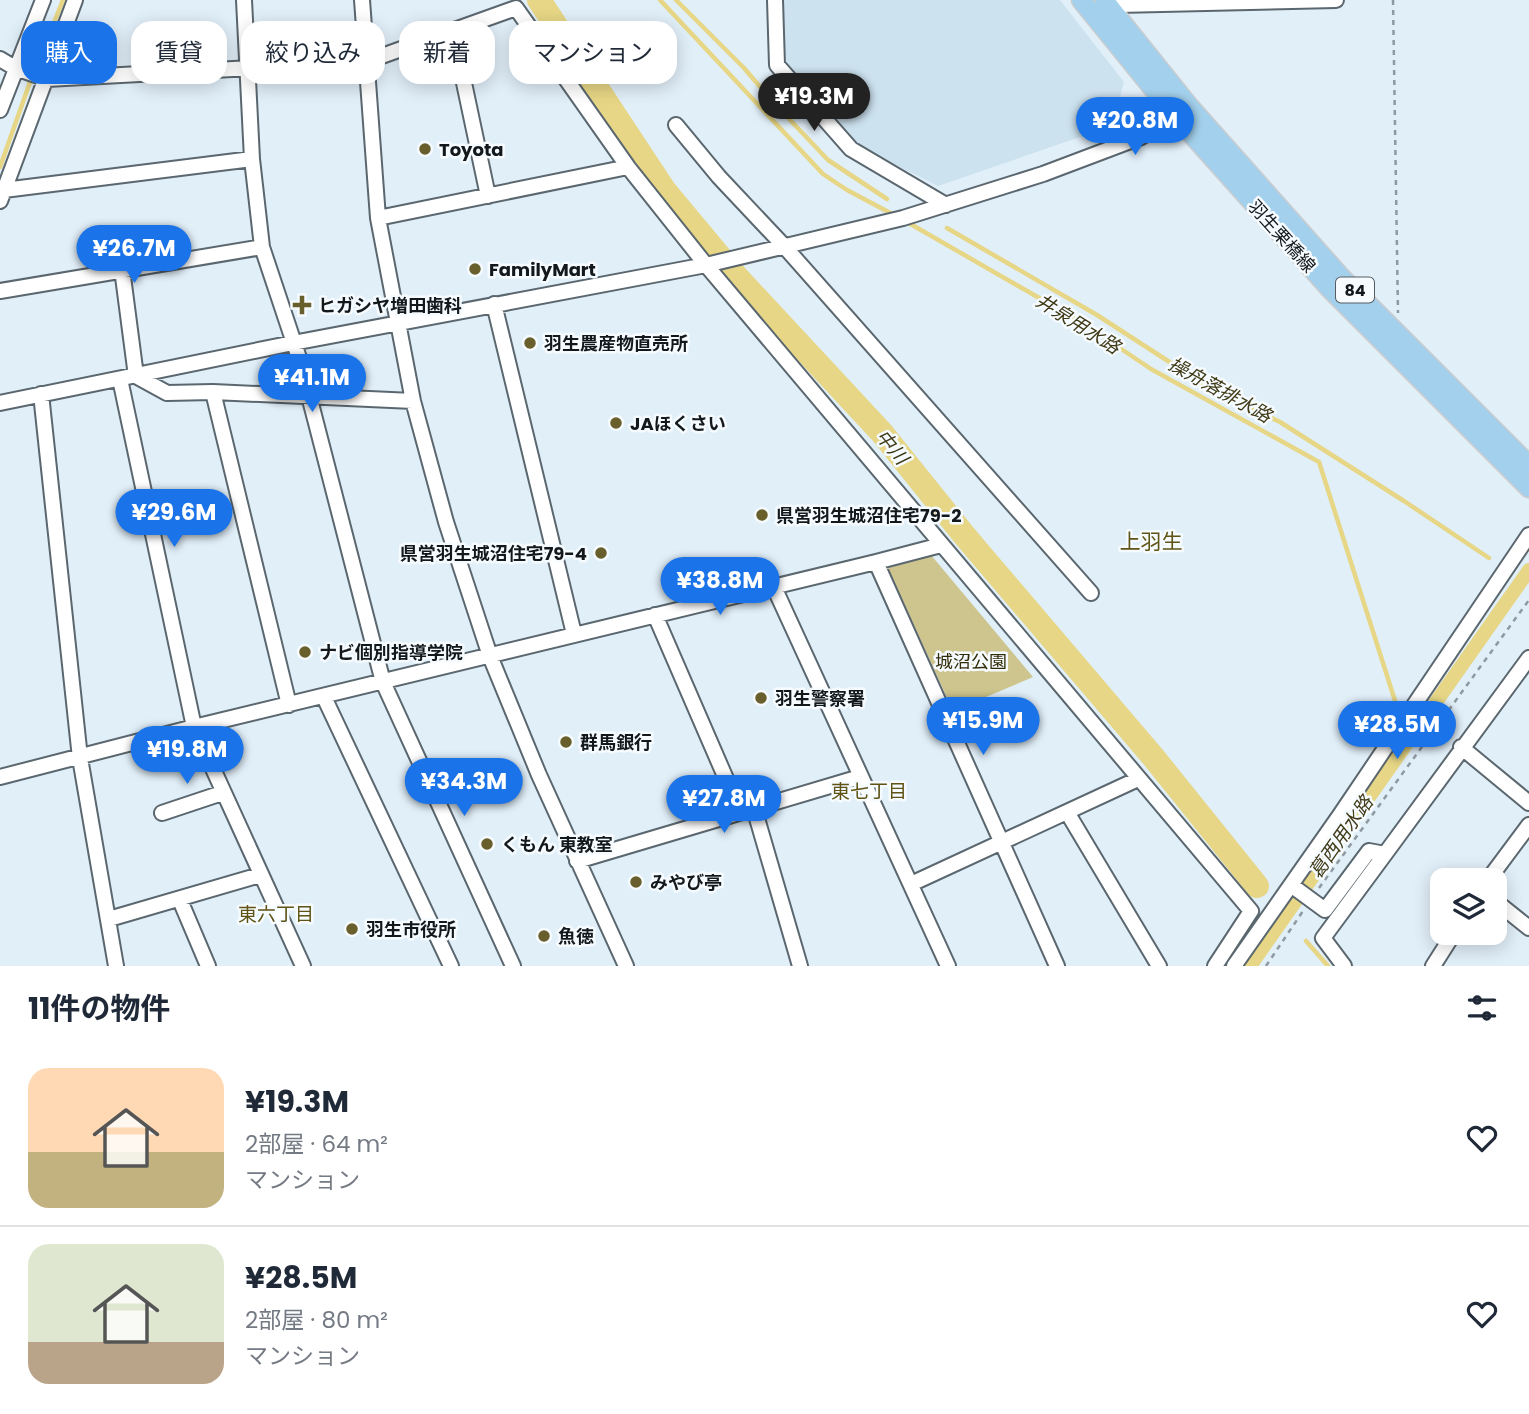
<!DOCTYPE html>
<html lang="ja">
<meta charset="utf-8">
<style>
:root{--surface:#fff;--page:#f2f2f3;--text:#1f2937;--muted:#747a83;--line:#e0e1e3;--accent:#1a73e8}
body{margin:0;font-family:Poppins,"Noto Sans JP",sans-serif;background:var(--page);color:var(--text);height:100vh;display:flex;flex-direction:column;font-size:26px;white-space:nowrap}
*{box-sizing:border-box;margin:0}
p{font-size:23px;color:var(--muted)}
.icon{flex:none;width:38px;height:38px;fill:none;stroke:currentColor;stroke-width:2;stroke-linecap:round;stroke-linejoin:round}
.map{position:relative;height:966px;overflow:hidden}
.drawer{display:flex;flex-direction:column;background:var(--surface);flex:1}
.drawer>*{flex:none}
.guide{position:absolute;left:21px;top:21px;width:700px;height:63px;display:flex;gap:14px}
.controls{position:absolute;left:1430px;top:868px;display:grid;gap:14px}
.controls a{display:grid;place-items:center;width:77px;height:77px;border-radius:14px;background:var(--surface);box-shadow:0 4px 18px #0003;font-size:35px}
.price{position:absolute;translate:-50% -60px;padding:0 16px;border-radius:24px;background:var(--accent);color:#fff;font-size:23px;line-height:46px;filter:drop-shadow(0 2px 4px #0008)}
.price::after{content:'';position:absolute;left:50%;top:42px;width:21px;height:16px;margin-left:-10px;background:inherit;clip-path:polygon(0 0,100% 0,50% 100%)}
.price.active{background:#222;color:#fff}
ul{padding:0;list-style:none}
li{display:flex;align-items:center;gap:21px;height:175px;padding:0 28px}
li+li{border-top:2px solid var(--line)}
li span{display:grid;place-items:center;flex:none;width:196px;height:140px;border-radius:21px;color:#555}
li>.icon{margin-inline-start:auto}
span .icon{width:84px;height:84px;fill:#fffc;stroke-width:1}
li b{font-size:30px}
h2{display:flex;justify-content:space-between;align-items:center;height:84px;padding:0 28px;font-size:30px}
.pill{padding:0 24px;border-radius:21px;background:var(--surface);box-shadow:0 4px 18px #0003;font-size:24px;line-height:63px}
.pill.active{background:var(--accent);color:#fff}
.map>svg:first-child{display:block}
</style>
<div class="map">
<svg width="1529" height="966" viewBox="0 0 1529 966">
<rect width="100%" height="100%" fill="#e1eff9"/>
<path fill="#cce2ef" d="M780,0H1060L1124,82L1112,126L938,186L852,143L783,60Z"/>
<path fill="#cec48d" d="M931,555L1033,677L953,711L888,568Z"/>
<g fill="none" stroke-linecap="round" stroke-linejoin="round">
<path stroke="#e6d685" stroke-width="4.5" d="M660,0L823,174L847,190L896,216
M676,0L744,68L773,102L828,160L887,199
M36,68L63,0
M0,167L30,82
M907,222L1081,322L1151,369L1319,462L1397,707
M947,228L1097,315L1208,387L1280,422L1404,501L1489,558
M1306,941L1328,966"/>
<path stroke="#e6d685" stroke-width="14" d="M1250,966L1529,570"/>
<path stroke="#e6d685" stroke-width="24" d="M539,0L665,191L736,276L882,433L964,535L1154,758L1257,886"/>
<defs>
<path id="minor" d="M244,0L252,159L262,247L300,361L383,682L513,966
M362,0L378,218L413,401L446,522L490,656L539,775L626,966
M775,0L777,65L851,149L946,205
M1118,5L1336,0
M453,31L488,196
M0,59L15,68L47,79L365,62L516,8L628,167L706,265L1251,911L1215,966
M0,110L43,0
M676,125L719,177L784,246L1091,593
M4,190L252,159
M0,201L75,0
M378,218L628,167
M122,269L136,376L167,393L213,392L413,401
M0,291L262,247
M494,304L574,634
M120,379L194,727L303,966
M213,392L289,705
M41,394L80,758L116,966
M0,403L293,343L706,265L903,218L1043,174L1141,137L1184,111
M876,562L1057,966
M774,587L948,966
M655,615L740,811
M324,697L451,966
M1461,747L1529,803
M0,777L194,727L876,562L941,545
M754,808L800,966
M1067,812L1159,966
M162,813L222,793
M577,861L860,777
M1488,880L1529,825
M911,884L1138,779
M1291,885L1325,910L1369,851L1385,854L1529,658
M180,900L208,966
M1494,900L1529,928
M109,919L260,875
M1234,966L1340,815L1529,535
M1344,966L1323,938L1385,854
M1433,966L1454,933"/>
<path id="major" d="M1081,0L1176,117L1330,289L1529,488
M1104,0L1189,106L1341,277L1529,465"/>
</defs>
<use href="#minor" stroke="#5b676f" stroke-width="18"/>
<use href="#major" stroke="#cbcccd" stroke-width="21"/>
<path stroke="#8f99a0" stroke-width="2.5" stroke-dasharray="5 5" stroke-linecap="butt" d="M1393,0L1398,313
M1319,888L1529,600
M1266,966L1303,911"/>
<use href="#minor" stroke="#fff" stroke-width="14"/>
<use href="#major" stroke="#a3d0ec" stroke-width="18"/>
</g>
<g fill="#695f2c" stroke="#f5fbff" stroke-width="2.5">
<circle cx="425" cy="149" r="7"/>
<circle cx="475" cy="269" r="7"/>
<path d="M298.5 294.5h7v7h7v7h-7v7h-7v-7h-7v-7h7z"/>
<circle cx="530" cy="343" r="7"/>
<circle cx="616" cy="423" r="7"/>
<circle cx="762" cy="515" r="7"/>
<circle cx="601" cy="553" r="7"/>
<circle cx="305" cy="652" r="7"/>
<circle cx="761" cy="698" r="7"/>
<circle cx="566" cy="742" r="7"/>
<circle cx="487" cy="844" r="7"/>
<circle cx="636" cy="882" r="7"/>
<circle cx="352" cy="929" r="7"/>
<circle cx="544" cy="936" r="7"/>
</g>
<g text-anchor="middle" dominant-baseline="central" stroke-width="5" stroke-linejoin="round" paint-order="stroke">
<rect fill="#f5fbff" stroke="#575c5f" stroke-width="2" x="1336" y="277.5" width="38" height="25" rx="5"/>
<g font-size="16" font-weight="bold" fill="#13181b">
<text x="1355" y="290">84</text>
</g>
<g font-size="18" font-weight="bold" fill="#13181b" stroke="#f5fbff" text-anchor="start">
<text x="439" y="149">Toyota</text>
<text x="489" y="269">FamilyMart</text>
<text x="318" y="305">ヒガシヤ増田歯科</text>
<text x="544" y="343">羽生農産物直売所</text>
<text x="630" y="423">JAほくさい</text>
<text x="776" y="515">県営羽生城沼住宅79-2</text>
<text x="587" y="553" text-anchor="end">県営羽生城沼住宅79-4</text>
<text x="319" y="652">ナビ個別指導学院</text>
<text x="775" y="698">羽生警察署</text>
<text x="580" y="742">群馬銀行</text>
<text x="501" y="844">くもん 東教室</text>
<text x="650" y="882">みやび亭</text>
<text x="366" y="929">羽生市役所</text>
<text x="558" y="936">魚徳</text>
</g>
<g font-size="18" fill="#13181b" stroke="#f5fbff">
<text transform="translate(1282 236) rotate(48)">羽生栗橋線</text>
</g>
<g font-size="18" fill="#342d09" stroke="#f5fbff">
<text x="971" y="661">城沼公園</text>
</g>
<g font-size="19" font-style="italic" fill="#413a17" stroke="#f5fbff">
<text transform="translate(1078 324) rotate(32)">井泉用水路</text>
<text transform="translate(1220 390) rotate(29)">操舟落排水路</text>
<text transform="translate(892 447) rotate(50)">中川</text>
<text transform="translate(1341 837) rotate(-55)">葛西用水路</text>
</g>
<g font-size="19" fill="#5f5416" stroke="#f5fbff">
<text x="869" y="791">東七丁目</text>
<text x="276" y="914">東六丁目</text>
</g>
<g font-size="21" fill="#5f5416" stroke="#f5fbff">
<text x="1151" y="541">上羽生</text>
</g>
</g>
</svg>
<div class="controls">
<a><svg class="icon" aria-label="layers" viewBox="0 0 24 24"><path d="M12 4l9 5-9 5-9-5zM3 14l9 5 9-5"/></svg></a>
</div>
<b class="price active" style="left:814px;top:133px">¥19.3M</b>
<b class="price" style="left:1135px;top:157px">¥20.8M</b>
<b class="price" style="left:134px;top:285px">¥26.7M</b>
<b class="price" style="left:312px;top:414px">¥41.1M</b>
<b class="price" style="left:174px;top:549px">¥29.6M</b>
<b class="price" style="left:720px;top:617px">¥38.8M</b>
<b class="price" style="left:983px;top:757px">¥15.9M</b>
<b class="price" style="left:1397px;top:761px">¥28.5M</b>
<b class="price" style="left:187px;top:786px">¥19.8M</b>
<b class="price" style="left:464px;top:818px">¥34.3M</b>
<b class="price" style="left:724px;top:835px">¥27.8M</b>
<div class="guide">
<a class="pill active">購入</a>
<a class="pill">賃貸</a>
<a class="pill">絞り込み</a>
<a class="pill">新着</a>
<a class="pill">マンション</a>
</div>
</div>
<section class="drawer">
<h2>11件の物件<svg class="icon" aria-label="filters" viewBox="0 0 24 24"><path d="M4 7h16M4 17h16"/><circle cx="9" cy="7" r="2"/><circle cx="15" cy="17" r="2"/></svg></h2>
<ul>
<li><span style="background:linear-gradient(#ffd9b3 60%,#c2b280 0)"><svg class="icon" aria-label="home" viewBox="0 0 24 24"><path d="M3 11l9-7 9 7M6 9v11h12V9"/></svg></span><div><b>¥19.3M</b><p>2部屋 · 64 m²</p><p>マンション</p></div><svg class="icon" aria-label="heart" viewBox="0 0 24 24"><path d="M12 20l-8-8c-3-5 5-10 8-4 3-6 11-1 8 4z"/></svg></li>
<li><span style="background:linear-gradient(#dfe7d0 70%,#b9a48a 0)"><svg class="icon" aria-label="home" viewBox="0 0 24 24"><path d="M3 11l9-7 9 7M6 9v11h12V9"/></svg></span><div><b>¥28.5M</b><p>2部屋 · 80 m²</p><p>マンション</p></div><svg class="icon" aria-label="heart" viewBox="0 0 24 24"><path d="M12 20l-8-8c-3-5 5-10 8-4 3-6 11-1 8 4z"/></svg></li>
</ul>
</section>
